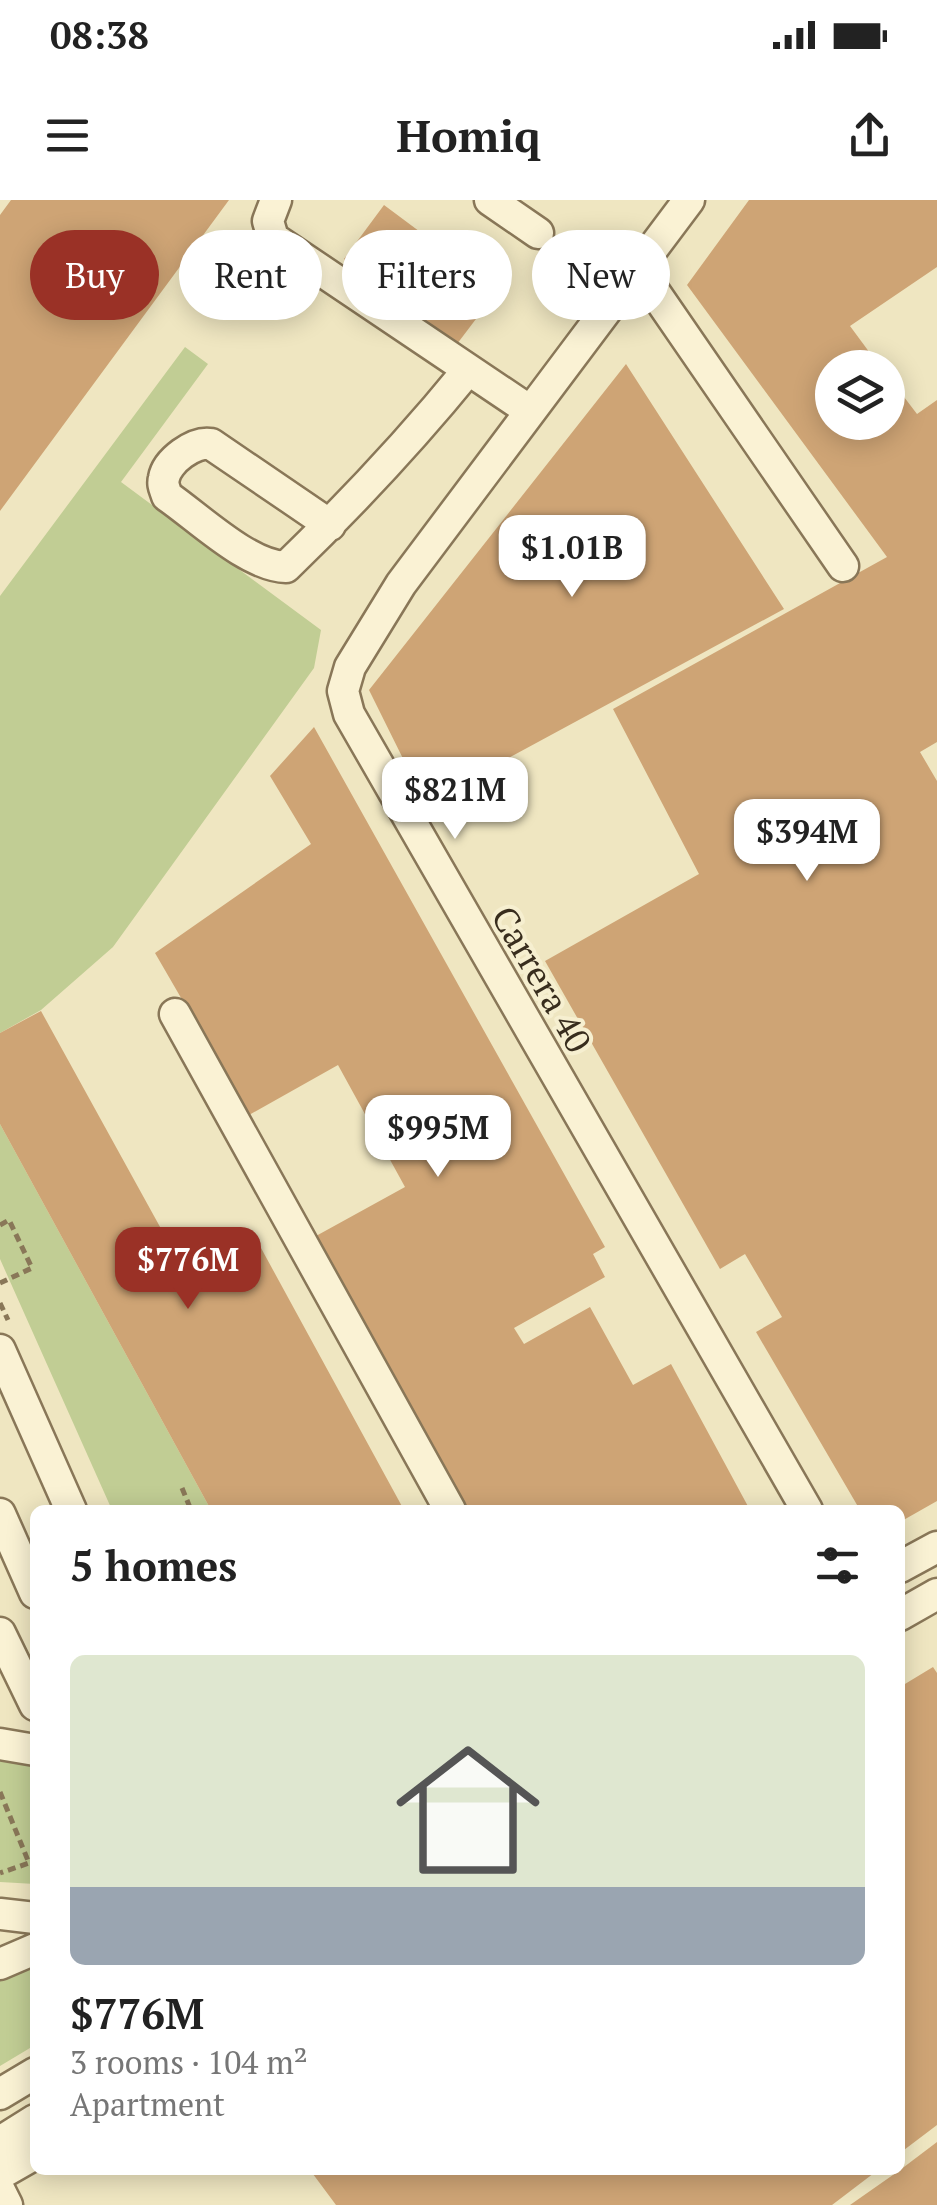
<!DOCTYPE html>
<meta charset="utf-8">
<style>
:root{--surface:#fff;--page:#f2f2f2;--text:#222;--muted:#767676;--accent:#9a3126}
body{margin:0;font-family:"PT Serif",serif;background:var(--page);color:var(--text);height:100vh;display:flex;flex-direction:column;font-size:38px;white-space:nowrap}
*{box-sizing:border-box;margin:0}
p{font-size:32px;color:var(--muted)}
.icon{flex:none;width:55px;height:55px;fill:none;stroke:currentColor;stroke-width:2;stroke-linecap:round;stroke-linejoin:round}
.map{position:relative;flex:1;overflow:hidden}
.drawer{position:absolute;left:30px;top:1305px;width:875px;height:670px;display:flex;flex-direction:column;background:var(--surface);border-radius:15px;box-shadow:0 5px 25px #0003}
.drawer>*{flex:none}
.banner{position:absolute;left:30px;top:30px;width:878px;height:90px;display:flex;gap:20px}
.tools{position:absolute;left:815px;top:150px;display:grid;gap:20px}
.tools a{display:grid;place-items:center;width:90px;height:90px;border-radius:50%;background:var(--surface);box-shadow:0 5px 25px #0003;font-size:50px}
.price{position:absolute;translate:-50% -85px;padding:0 22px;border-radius:20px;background:#fff;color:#222;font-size:32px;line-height:65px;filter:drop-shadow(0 2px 5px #0008)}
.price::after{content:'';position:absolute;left:50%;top:60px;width:30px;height:22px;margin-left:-15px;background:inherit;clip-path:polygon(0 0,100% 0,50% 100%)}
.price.active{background:var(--accent);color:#fff}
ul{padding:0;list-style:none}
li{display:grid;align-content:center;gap:20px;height:530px;padding:0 40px}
li span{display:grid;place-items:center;height:310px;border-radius:15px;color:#555}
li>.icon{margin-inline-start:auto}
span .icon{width:180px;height:180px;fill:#fffc;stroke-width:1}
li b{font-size:42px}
h2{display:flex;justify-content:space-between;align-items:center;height:120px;padding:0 40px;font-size:42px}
.chip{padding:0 35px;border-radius:45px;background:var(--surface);box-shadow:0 5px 25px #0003;font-size:35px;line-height:90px}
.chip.active{background:var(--accent);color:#fff}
.status{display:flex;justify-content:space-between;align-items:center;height:70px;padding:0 50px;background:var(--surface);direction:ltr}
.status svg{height:28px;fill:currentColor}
header{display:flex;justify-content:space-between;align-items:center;height:130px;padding:0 40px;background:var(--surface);font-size:45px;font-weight:800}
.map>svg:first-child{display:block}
</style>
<div class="status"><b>08:38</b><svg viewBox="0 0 49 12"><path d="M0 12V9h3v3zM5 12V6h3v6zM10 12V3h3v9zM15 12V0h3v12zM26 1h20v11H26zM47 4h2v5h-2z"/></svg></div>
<header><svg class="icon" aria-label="menu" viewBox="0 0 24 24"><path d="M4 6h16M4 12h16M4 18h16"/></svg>Homiq<svg class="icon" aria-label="share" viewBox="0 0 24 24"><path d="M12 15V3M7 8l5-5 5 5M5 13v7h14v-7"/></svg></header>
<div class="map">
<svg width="937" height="2005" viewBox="0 0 937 2005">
<rect width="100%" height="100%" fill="#efe6c1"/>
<path fill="#c1cd94" d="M185,147L208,164L121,282L321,430L314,468L113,747L41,810L0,833V396Z
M0,924L211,1310H112L0,1059Z
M0,1560L35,1565V1684L0,1682Z
M35,1766V1845L0,1866V1781Z"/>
<path fill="#cea475" d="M11,0H229L0,311V15Z
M749,0H937V67L850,126L881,168H832V222H888V176L917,214L937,200V542L920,552L937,581V1301L900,1322V1310H860L756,1132L782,1117L745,1054L720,1069L545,761L699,674L613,509L887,357L687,85Z
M384,5L498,90L457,144L344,59Z
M626,164L784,409L425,603L369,490Z
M314,527L605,1047L593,1054L605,1077L514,1128L524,1144L590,1107L633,1185L671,1164L750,1310H466L316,1036L405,987L338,865L249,915L155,753L311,644L270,576Z
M41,811L186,1074L255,1037L404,1310H211L0,924V833Z
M933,1467L937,1473V1925L900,1953V1487Z
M937,1942V2005H850L900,1970Z
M310,1970H878L832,2005H336Z"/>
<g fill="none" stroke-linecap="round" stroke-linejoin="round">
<defs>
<path id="minor" d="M276,0L268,21L273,38L530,211
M490,0L538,33
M689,0L401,384L350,467L343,491L349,514L807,1310
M638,68L843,366
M330,325L211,244C194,241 167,261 164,278C162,285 165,289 167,296C199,318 248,366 286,367C351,304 411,240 468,170
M175,814L450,1310
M0,1150L71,1310
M0,1314L35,1393
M900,1367L937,1347
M900,1415L937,1394
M0,1433L35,1505
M0,1544L35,1550
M0,1714L35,1718
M0,1764L35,1749
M0,1894L35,1873
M0,1942L35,1920
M0,1974L35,1954
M0,1991L7,2005"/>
</defs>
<use href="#minor" stroke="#897758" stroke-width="35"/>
<path stroke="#897758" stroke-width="5" stroke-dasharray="8 5" stroke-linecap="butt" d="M0,1025L9,1020L32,1068L0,1083
M0,1103L8,1120
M182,1288L191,1310
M0,1592L29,1663L0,1673"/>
<use href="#minor" stroke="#faf2d4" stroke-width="30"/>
</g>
<g text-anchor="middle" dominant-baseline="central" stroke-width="8" stroke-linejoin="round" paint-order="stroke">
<g font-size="35" fill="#382d1d" stroke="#f6efd0">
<text transform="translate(542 779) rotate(60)">Carrera 40</text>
</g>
</g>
</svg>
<div class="tools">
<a><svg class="icon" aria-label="layers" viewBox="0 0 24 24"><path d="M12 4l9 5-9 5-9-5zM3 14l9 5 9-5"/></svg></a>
</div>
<b class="price" style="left:572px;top:400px">$1.01B</b>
<b class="price" style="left:455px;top:642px">$821M</b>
<b class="price" style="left:807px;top:684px">$394M</b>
<b class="price" style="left:438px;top:980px">$995M</b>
<b class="price active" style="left:188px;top:1112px">$776M</b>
<div class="banner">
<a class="chip active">Buy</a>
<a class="chip">Rent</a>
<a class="chip">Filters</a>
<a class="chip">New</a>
</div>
<section class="drawer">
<h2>5 homes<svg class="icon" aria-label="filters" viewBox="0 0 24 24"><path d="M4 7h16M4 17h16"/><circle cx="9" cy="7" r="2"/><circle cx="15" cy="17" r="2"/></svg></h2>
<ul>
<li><span style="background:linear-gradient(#dfe7d0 75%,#9aa5b1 0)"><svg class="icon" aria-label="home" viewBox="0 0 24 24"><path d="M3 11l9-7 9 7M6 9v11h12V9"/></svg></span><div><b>$776M</b><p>3 rooms · 104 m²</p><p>Apartment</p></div></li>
</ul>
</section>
</div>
